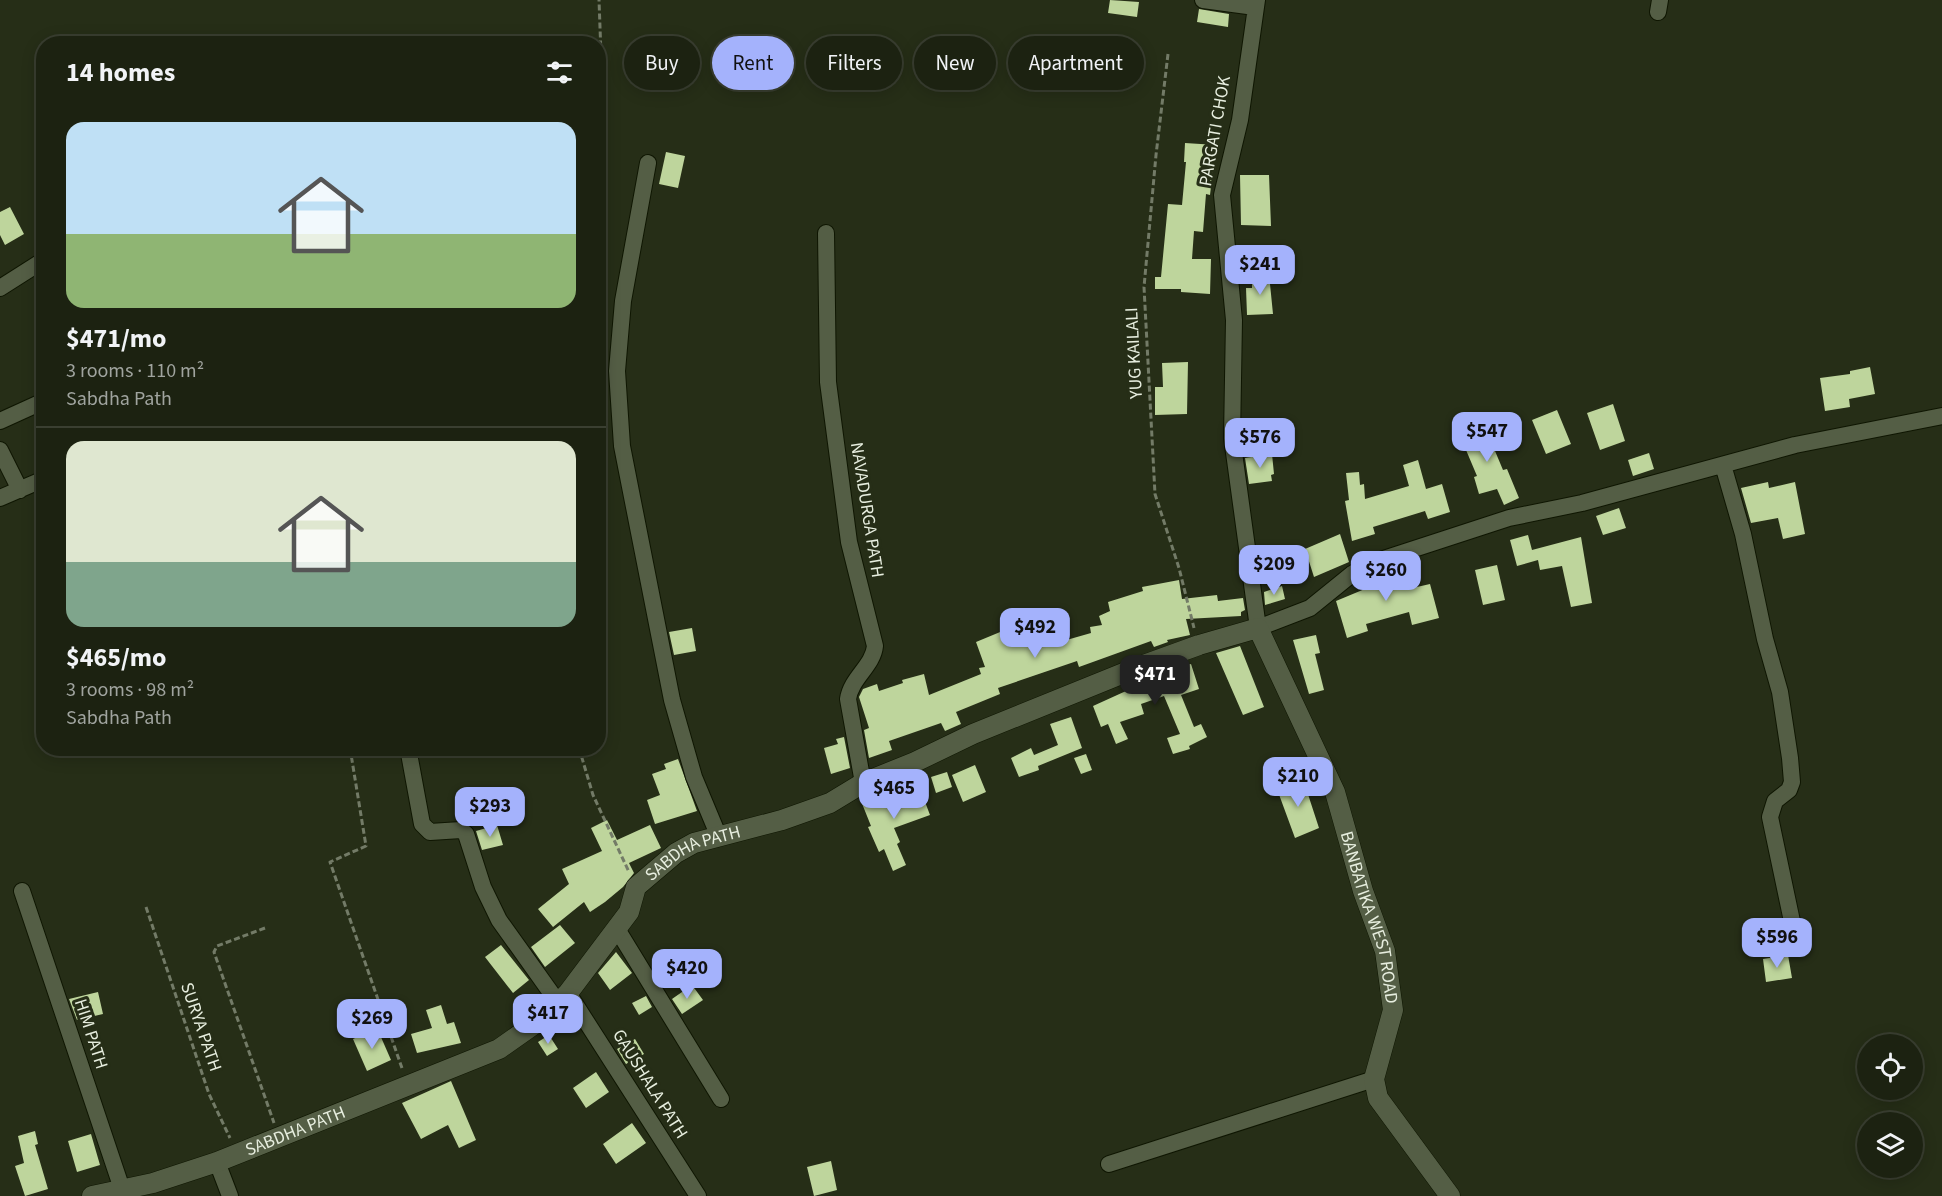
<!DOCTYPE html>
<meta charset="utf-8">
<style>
:root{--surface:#1c2211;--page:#292f1f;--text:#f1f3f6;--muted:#a0a49f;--line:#3a3f31;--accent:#a4b2fc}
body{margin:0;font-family:"Source Sans 3",sans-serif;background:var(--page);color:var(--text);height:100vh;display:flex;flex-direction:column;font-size:22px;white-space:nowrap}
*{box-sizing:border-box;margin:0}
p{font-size:20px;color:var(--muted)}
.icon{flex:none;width:33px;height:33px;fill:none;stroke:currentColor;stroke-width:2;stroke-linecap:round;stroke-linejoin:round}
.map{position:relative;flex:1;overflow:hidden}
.drawer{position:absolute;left:36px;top:36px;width:570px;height:720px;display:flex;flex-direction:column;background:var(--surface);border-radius:24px;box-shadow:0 3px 15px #0003,0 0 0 2px var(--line)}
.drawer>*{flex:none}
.top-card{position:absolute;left:624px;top:36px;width:570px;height:54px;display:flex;gap:12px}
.buttons{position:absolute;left:1857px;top:1034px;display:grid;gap:12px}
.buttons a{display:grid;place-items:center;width:66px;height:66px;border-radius:50%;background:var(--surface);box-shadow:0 3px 15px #0003,0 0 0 2px var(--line);font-size:30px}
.price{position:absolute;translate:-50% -51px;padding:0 14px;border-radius:12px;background:var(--accent);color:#111;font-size:20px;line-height:39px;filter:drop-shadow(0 2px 3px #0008)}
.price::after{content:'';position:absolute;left:50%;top:36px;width:18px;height:14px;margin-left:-9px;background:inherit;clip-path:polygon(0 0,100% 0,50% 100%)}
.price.on{background:#222;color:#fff}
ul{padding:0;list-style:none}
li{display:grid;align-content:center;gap:12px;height:318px;padding:0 30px}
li+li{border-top:2px solid var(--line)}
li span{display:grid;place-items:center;height:186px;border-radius:18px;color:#555}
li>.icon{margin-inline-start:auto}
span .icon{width:108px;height:108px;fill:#fffc;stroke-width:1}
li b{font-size:26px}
h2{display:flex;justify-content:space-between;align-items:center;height:72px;padding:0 30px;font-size:26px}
.chip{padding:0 21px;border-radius:27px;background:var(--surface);box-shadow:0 3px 15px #0003,0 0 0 2px var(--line);font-size:21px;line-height:54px}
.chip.on{background:var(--accent);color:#111}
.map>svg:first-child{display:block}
</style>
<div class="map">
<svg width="1942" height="1196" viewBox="0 0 1942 1196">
<rect width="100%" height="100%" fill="#262e17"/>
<path fill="#bed59c" d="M1110,0L1139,2L1137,17L1108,13Z
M1199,9L1229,14L1228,27L1197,22Z
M1185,143L1216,145L1210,195L1206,194L1203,232L1194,231L1192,259H1211L1210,294L1181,292V289H1155V277H1161L1168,204L1182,205L1186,162H1184Z
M666,152L685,156L678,188L659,184Z
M1240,175H1269L1271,226L1241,225Z
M10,207L24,234L5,245L0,235V212Z
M1252,273L1269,274L1273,314L1247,315L1246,288H1252Z
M1188,362L1187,414L1155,415V387H1163L1162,363Z
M1870,367L1875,394L1849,399L1850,407L1825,411L1820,378L1850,374V371Z
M1613,404L1625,441L1600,450L1587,413Z
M1557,410L1571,444L1546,454L1532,420Z
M1482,420L1503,470L1507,469L1519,498L1504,505L1497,489L1479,494L1474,477L1477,476L1458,431Z
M1649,453L1654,469L1633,476L1628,460Z
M1272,454L1274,474L1271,475L1272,481L1249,484L1245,458Z
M1418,460L1426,489L1442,484L1450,512L1428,519L1425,511L1373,527L1375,534L1352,541L1345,501L1349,500L1346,473L1359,472L1360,485L1364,484L1365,499L1409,486L1403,465Z
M1768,482L1769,488L1795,482L1805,534L1783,539L1778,518L1751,523L1741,488Z
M1619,508L1626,528L1603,535L1596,516Z
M1340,534L1349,562L1314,577L1305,549Z
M1528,535L1532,550L1581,537L1592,603L1571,607L1562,566L1540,570L1538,560L1517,566L1510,540Z
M1283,561L1286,583L1272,585L1269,563Z
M1401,564L1408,589L1430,584L1439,618L1412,625L1409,612L1366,624L1368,631L1347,638L1336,601L1372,586L1369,576L1375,573Z
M1497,565L1505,600L1483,605L1475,570Z
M1179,580L1182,599L1217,595L1218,601L1243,598L1245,610L1241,612V616L1186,619L1190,635L1167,640L1168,642L1154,647L1151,641L1079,667L1077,661L998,688L1000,694L956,712L961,724L945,731L941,723L889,741L892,750L869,758L864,730L869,728L859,697L863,689L877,684L879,691L903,683L902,680L924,674L929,695L981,674L979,668L985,667L976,642L1005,630L1003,617L1027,612L1028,619L1049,613L1057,642L1063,641L1091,633L1090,627L1102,625L1099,616L1110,611L1108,602L1143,591L1142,587Z
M1282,586L1285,599L1265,605L1264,592Z
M692,628L696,651L674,655L669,632Z
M1316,635L1320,653L1315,654L1324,690L1309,694L1293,640Z
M1240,646L1264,707L1243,715L1216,653Z
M1191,664L1199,689L1181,695L1194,727L1201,724L1207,737L1189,746L1190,749L1173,754L1167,738L1180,734L1164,696L1141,704L1144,714L1120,722L1128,739L1116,744L1108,724L1101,727L1093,706L1137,686L1135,681Z
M1071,717L1082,748L1038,766L1039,770L1019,777L1011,758L1031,748L1034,755L1058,745L1050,724Z
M844,737L850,768L831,774L824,748L838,744L836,739Z
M1086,754L1092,770L1081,774L1074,758Z
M678,759L697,811L655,824L647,800L660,795L652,774L666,769L664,764Z
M975,765L986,792L963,802L952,775Z
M947,772L952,787L936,793L931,777Z
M1303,779L1319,828L1295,838L1277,789Z
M919,786L930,815L894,828L900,842L897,844L906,865L893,871L884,849L879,852L868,827L871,826L861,801L882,793L884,798Z
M607,820L617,840L650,825L661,848L629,863L634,873L623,887L605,902L590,912L584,902L553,927L538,909L569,884L562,869L602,851L591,828Z
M497,825L503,845L482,850L476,831Z
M560,925L575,943L545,967L531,947Z
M501,945L529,980L513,993L485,957Z
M616,952L632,973L610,990L598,973Z
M1788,955L1792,978L1766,982L1763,959Z
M692,985L703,1000L682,1014L672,999Z
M98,992L103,1014L77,1020L69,999Z
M646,996L652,1007L639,1015L632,1003Z
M441,1005L447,1024L454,1022L461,1043L417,1053L411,1034L432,1028L426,1010Z
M377,1028L391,1060L367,1071L353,1039Z
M549,1035L558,1049L547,1056L538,1042Z
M635,1039L644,1054L626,1064L617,1049Z
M596,1072L609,1092L586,1108L573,1088Z
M451,1081L476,1140L459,1148L448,1125L421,1139L402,1103Z
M632,1123L646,1143L616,1164L603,1144Z
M35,1131L38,1144L35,1145L48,1189L25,1196L15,1166L24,1163L18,1136Z
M91,1134L100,1165L77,1172L68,1141Z
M831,1161L837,1190L814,1196L807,1167Z"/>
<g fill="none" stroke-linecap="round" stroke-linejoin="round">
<defs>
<path id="minor" d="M1203,0L1255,7
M1257,0L1240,120L1222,195L1234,320L1232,438L1258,628L1310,608L1352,574L1371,563L1509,518L1582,503L1795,445L1942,416
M1658,12L1660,0
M648,163L623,301L617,371L622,446L672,700L694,777L719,837
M826,233L828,382L849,542L875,646C873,666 851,678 848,699L863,783
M0,288L44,260
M0,421L44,401
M0,450L20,490
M1723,465L1743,534L1765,639L1780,692L1790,758L1792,782L1789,790L1775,801L1770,817L1793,926
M0,498L44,479
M408,748L422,824L430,832L461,830L466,834L483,887L499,920L559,1004
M22,891L122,1189
M617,929L721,1099
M568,993L698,1196
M217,1162L230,1196
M1109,1164L1374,1079"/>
<g id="tertiary">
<path id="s1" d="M92,1196L153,1183L217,1162L499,1049L543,1018L568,993L629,912L636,887L676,853L694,843L782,820L830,803L863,783L915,762L973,734L1141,666L1199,645L1258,628L1335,792L1363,891L1385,951L1393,1010L1374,1079L1378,1098L1450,1196"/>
</g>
</defs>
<use href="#minor" stroke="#0f1602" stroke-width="18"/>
<use href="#tertiary" stroke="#0f1602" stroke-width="21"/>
<path stroke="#737b67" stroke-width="3" stroke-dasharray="6 3" stroke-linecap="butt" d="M549,44V42
M1168,54L1156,155L1144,287L1155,494L1179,568L1194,628
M598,117L603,109L599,0
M350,748L366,846L330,862L403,1071
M579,748L593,795L629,872
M146,907L209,1094L230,1138
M265,928L217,946L214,952L274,1123"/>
<use href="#minor" stroke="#545e45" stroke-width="16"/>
<use href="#tertiary" stroke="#545e45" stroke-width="20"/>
</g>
<g text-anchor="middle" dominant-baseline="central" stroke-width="6" stroke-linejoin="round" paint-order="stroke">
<g font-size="18" fill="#e7eedf" stroke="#262e17">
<text transform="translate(1215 131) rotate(-80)">PARGATI CHOK</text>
<text transform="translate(1134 353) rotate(-93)">YUG KAILALI</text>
<text transform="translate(867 510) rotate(81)">NAVADURGA PATH</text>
<text stroke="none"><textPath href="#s1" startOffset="718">SABDHA PATH</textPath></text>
<text stroke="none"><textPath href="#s1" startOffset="1640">BANBATIKA WEST ROAD</textPath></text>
<text transform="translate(201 1027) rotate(71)">SURYA PATH</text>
<text transform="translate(91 1034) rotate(72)">HIM PATH</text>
<text transform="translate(650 1084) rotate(58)">GAUSHALA PATH</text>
<text stroke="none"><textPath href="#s1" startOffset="214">SABDHA PATH</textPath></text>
</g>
</g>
</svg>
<div class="buttons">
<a><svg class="icon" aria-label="locate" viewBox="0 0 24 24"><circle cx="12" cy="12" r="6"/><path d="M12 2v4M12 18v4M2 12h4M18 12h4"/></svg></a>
<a><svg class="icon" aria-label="layers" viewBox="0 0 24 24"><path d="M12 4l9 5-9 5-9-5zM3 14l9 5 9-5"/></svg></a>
</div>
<b class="price" style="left:1260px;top:296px">$241</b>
<b class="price" style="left:1487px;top:463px">$547</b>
<b class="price" style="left:1260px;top:469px">$576</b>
<b class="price" style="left:1274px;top:596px">$209</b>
<b class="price" style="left:1386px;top:602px">$260</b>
<b class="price" style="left:1035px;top:659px">$492</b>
<b class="price on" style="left:1155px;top:706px">$471</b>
<b class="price" style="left:1298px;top:808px">$210</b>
<b class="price" style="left:894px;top:820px">$465</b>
<b class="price" style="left:490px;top:838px">$293</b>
<b class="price" style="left:1777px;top:969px">$596</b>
<b class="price" style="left:687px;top:1000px">$420</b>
<b class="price" style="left:548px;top:1045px">$417</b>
<b class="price" style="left:372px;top:1050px">$269</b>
<div class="top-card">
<a class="chip">Buy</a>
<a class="chip on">Rent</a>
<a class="chip">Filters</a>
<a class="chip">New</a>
<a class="chip">Apartment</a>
</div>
<section class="drawer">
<h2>14 homes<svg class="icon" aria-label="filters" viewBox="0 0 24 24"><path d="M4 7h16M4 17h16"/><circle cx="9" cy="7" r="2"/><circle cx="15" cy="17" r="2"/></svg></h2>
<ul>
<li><span style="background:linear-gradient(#bfe0f5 60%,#8fb573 0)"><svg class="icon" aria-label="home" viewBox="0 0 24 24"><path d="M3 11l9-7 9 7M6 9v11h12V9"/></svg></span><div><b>$471/mo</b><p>3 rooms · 110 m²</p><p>Sabdha Path</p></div></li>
<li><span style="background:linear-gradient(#dfe7d0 65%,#7fa58c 0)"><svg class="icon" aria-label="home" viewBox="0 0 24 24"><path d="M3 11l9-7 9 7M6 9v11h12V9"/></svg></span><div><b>$465/mo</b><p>3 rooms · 98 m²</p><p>Sabdha Path</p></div></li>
</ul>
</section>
</div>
